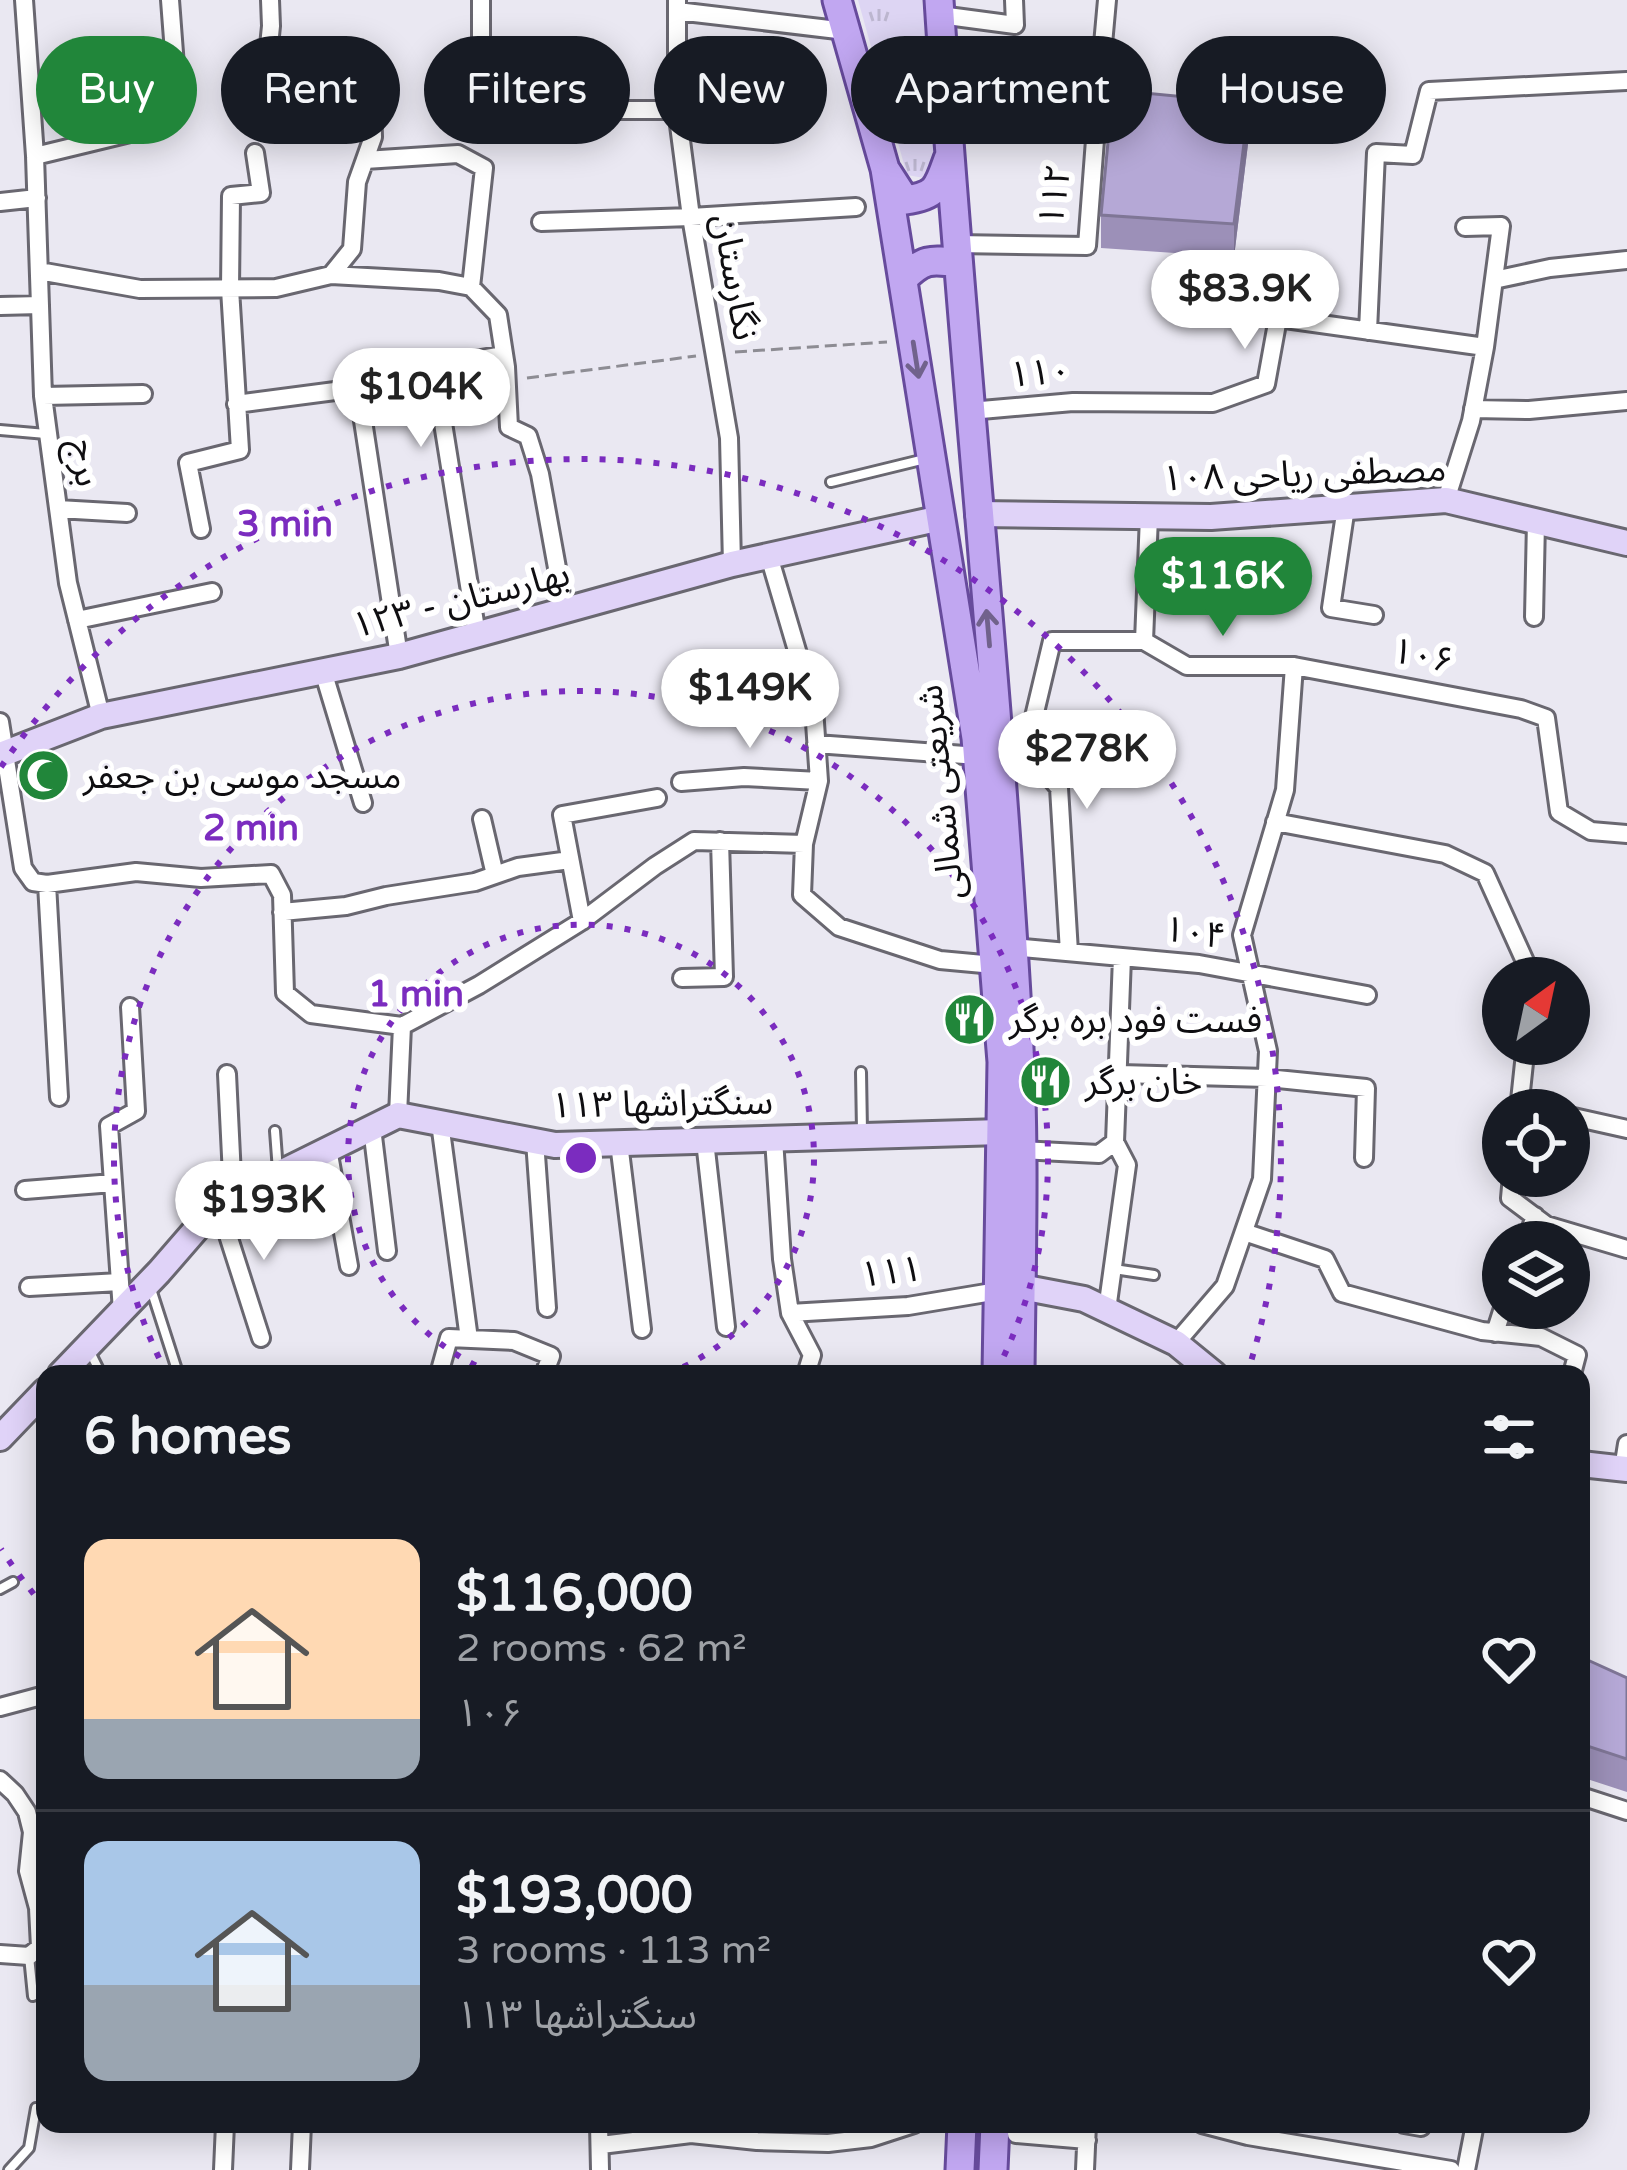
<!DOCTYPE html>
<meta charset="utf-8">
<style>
:root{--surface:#171b24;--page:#242831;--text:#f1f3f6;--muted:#9ea1a6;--line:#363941;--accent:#21863a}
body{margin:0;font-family:"Varela Round","Noto Sans Arabic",sans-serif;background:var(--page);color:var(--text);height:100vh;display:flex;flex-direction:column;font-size:45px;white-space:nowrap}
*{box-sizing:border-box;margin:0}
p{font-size:39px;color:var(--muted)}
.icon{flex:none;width:66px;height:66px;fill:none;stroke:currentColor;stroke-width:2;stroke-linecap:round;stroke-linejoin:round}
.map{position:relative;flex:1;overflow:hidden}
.drawer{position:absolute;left:36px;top:1365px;width:1554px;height:768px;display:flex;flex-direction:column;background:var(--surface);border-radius:24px;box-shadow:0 6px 30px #0003}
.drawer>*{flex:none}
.top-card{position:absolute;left:36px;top:36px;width:1557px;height:108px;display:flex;gap:24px}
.needle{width:78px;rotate:33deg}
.fabs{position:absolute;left:1482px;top:957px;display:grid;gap:24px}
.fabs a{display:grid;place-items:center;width:108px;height:108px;border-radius:50%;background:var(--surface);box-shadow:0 6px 30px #0003;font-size:60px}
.price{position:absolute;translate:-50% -102px;padding:0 27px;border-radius:42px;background:#fff;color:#222;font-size:39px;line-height:78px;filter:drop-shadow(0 3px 6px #0008)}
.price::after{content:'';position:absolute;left:50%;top:72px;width:36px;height:27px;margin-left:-18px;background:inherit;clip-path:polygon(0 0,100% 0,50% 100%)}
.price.selected{background:var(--accent);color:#fff}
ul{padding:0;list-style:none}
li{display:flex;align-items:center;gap:36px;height:300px;padding:0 48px}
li+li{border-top:3px solid var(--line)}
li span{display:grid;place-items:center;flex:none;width:336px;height:240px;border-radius:24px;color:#555}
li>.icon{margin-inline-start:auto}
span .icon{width:144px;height:144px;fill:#fffc;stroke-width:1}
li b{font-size:51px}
h2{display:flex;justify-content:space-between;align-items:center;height:144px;padding:0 48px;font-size:51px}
.chip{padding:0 42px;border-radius:54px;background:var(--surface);box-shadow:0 6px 30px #0003;font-size:42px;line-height:108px}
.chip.selected{background:var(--accent);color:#fff}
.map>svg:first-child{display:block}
</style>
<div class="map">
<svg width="1627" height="2170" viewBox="0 0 1627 2170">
<defs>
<pattern id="park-tufts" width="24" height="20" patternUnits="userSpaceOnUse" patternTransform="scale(3)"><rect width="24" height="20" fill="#ddd5f3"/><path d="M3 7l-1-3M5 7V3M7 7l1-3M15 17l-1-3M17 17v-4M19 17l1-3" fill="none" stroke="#bcb6cf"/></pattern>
</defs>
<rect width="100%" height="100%" fill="#eae8f2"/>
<path fill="url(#park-tufts)" d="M858,0H922L937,148L933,164L924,178L907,175Z"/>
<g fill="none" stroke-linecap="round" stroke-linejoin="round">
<defs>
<path id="lane" d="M0,430L46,434
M831,482L925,459
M861,1072L862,1131
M275,1131L278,1171
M1114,1269L1154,1275
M151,1289L178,1373
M91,1354L101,1374
M0,1589L13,1582
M29,1956L33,1996
M9,2170L29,2148L36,2108"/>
<path id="street" d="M24,0L35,156L43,396L68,583L101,716
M170,0L177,92
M481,0V64
M677,0V110L691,217L729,438L732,564
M677,11L846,31
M940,15L1015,25L1014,0
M1106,102L1098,100L1107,0
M544,110H677
M35,156L163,125
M365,160L458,154L484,168L471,287
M0,202L37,198
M541,222L691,217L856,207
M956,244L1087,246L1098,100
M39,271L140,289L276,288L331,275L352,249L357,182L373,137L372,105L353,87H319L281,93L266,75L271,26L270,0
M331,275L439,281L471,287L498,315L506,367L509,427L528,436L540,474L565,612
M1494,280L1550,268L1627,260
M0,306L40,305
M1368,331L1376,153L1413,155L1429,91L1627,81
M43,396L143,394
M236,404L358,388L399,656
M1473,409L1529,410L1627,401
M970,411L1073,402L1213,403L1266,384L1278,318L1485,347
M1446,500L1471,421L1485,347L1501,226L1465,227
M1346,507L1331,608L1374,615
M58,509L127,513
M201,529L188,463L240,450L230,289L231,196L261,193L255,153
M769,556L814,708L819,781L804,844L802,895L839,927L940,960L994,965
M1534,617L1536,521
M77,620L212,592
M477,635L434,367L504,355
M1144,641L1149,516
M323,671L363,803
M0,722L23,868L33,882L47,884L136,872L201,878L271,874L282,895L285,993L311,1014L402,1026L479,985L582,921L655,866L694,841L804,844
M816,744L978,756
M1023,763L1052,641H1144L1187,666H1294L1521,709L1546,718L1559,812L1591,831L1627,834
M1013,764C1035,761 1046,772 1059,788L1069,952
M681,782L744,777L819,781
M482,819L495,875
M1275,822L1445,854L1485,873L1528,968V978
M47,884L59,1097
M282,912L346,906L386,896L475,882L518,867L570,860
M582,921L562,815L657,798
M1012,947L1199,964L1367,995
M682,978L724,977L720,841
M227,1074L233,1197
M1120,1074L1267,1078L1366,1088L1364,1158
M1519,1104L1545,1110
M1519,1110L1526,1044
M398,1115L402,1026
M1569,1116L1627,1129
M440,1123L469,1339
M372,1128L387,1251
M774,1139L782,1259L790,1313L812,1355L806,1374
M535,1141L547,1308
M705,1141L726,1327
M619,1143L642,1329
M328,1149L349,1266
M1020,1150L1099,1154L1115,1142
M1512,1176L1510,1198L1546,1225L1627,1249
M25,1190L113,1183
M218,1204L261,1338
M1244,1232L1325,1259L1342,1293L1482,1331L1541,1337L1577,1355L1572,1374
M1526,1242L1535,1216
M29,1287L120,1282
M1107,1310L1127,1165L1115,1142L1122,957
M122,1311L109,1126L136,1111L130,1007
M790,1313L908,1306L998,1291
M1495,1333L1503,1308
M1176,1343L1225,1286L1262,1179L1268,1051L1242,935L1285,790L1294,666
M439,1374L449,1338L514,1341L551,1356L544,1374
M1623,1469L1627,1444
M0,1707L45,1695
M0,1780L15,1794L27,1812L32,1832L28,1871L38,1908L40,1947L29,1956L0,1954
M1581,1796L1627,1811
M599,2124L600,2170
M1202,2124L1248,2136L1451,2170
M1404,2124L1421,2127
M1016,2134L1087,2140
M601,2145L691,2134L757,2141L828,2143L871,2138L914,2124
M223,2170L225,2124
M300,2170L302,2124
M1085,2170L1087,2124
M1466,2170L1475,2124"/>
<path id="secondary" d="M978,514L1211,517L1446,500L1627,543
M0,755L101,716L399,656L732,564L941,518
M1021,1287L1084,1299L1176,1343L1214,1374
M61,1374L159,1272L218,1204L398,1115L555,1145L1001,1132
M0,1438L45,1391
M1581,1464L1627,1469"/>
<path id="primary" d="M837,0L885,169L976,738L1002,1062L997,1374
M939,0C961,344 999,686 1018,1030C1025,1144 1021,1260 1020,1374
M887,172L905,200C937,196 938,187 948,159
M903,279C923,259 930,259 958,263
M960,2170L962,2124
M993,2170L995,2124"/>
</defs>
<use href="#lane" stroke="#696770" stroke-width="14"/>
<use href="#street" stroke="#696770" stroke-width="22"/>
<use href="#secondary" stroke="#696770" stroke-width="30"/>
<use href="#primary" stroke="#674b9c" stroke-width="33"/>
<path stroke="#8d8c93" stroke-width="3" stroke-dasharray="12 6" stroke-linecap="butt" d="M735,352L887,342
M527,378L696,356"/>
<use href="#lane" stroke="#fff" stroke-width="8"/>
<use href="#street" stroke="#fff" stroke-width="16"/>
<use href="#secondary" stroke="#e0d3f8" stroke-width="24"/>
<use href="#primary" stroke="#c1a7f1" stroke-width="27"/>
</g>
<path fill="#9c90b8" d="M1249,136L1234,257L1101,248V215Z
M1581,1657L1627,1678V1792L1581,1777Z"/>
<path fill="#7f7696" d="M1249,103V136L1234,257V224Z"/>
<path fill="#b5a8d6" stroke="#7f7696" stroke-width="3" d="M1113,90L1249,103L1234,224L1101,215Z
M1581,1657L1627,1678V1759L1581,1744Z"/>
<defs><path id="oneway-shaft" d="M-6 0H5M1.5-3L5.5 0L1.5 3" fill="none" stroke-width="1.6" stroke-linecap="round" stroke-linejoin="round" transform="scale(3)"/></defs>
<g stroke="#71628c">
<use href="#oneway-shaft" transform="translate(916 360) rotate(81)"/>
<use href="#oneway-shaft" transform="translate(988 628) rotate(-95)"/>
</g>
<g fill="none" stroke="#7b2cbf" stroke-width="6" stroke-dasharray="6 12">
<path d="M492 1373A233 233 0 1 1 670 1373"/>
<path d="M167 1374A467 467 0 1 1 995 1374"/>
<path d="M45 1608A700 700 0 0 1 1 1549M1 767A700 700 0 0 1 1249 1368"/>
</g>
<defs>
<symbol id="mosque-disc" viewBox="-11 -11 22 22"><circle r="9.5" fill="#21863a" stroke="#fff"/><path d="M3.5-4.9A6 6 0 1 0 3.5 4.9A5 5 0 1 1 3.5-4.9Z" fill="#fff"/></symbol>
<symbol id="restaurant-disc" viewBox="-11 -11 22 22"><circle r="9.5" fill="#21863a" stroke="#fff"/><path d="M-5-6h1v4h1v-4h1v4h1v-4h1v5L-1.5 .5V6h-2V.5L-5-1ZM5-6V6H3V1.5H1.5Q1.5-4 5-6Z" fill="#fff"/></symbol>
</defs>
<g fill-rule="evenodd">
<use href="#mosque-disc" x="14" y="746" width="59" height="59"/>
<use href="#restaurant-disc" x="940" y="990" width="59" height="59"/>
<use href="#restaurant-disc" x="1016" y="1052" width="59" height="59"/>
</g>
<g text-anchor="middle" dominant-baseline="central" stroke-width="12" stroke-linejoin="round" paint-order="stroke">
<g font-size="36" fill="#0f0e11" stroke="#fff">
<text transform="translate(1055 195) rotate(-82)">۱۱۲</text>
<text transform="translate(735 277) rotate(80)">نگارستان</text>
<text transform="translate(1040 373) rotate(-4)">۱۱۰</text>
<text transform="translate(85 463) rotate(82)">برج</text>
<text transform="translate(1304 474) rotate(-2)">مصطفی ریاحی ۱۰۸</text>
<text transform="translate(461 600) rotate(-14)">بهارستان - ۱۲۳</text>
<text transform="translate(1423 656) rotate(11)">۱۰۶</text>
<text transform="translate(941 792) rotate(-96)">شریعتی شمالی</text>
<text transform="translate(1195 933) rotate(8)">۱۰۴</text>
<text transform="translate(662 1104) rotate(-1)">سنگتراشها ۱۱۳</text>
<text transform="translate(891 1272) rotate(-6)">۱۱۱</text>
</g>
<g font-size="36" fill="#0f0e11" stroke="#fff" text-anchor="start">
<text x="83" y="776">مسجد موسی بن جعفر</text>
<text x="1009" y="1020">فست فود بره برگر</text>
<text x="1085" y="1082">خان برگر</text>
</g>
</g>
<circle cx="581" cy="1158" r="18" fill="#7b2cbf" stroke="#fff" stroke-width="6"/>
<g font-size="36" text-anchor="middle" font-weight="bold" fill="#7b2cbf" stroke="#fff" stroke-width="12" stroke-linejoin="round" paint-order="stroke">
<text x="285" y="536">3 min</text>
<text x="251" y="840">2 min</text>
<text x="416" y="1006">1 min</text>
</g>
</svg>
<div class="fabs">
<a><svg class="needle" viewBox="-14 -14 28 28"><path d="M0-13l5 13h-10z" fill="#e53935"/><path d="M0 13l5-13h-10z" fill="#9ea1a6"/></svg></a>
<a><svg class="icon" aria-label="locate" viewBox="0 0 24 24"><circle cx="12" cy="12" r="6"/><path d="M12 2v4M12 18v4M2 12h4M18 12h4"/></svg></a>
<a><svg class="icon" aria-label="layers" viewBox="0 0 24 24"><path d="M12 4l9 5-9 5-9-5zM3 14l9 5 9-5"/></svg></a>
</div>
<b class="price" style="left:1245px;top:352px">$83.9K</b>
<b class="price" style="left:421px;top:450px">$104K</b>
<b class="price selected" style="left:1223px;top:639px">$116K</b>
<b class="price" style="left:750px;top:751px">$149K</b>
<b class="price" style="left:1087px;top:812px">$278K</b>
<b class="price" style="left:264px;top:1263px">$193K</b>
<div class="top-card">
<a class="chip selected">Buy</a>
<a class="chip">Rent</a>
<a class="chip">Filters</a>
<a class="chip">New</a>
<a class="chip">Apartment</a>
<a class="chip">House</a>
</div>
<section class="drawer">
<h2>6 homes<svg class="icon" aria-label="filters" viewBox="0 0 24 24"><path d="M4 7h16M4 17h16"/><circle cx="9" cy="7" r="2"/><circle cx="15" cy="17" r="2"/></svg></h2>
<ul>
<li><span style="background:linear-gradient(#ffd9b3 75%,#9aa5b1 0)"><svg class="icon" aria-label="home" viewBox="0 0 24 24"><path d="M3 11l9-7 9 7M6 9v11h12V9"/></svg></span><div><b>$116,000</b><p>2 rooms · 62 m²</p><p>۱۰۶</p></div><svg class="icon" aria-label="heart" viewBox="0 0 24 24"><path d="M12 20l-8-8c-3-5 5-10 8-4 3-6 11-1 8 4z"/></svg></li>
<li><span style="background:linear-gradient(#a9c7e8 60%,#9aa5b1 0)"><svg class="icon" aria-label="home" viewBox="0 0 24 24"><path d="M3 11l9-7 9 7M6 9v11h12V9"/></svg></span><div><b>$193,000</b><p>3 rooms · 113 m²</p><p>سنگتراشها ۱۱۳</p></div><svg class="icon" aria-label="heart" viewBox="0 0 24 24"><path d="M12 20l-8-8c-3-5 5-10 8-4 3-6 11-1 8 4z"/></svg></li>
</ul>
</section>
</div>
